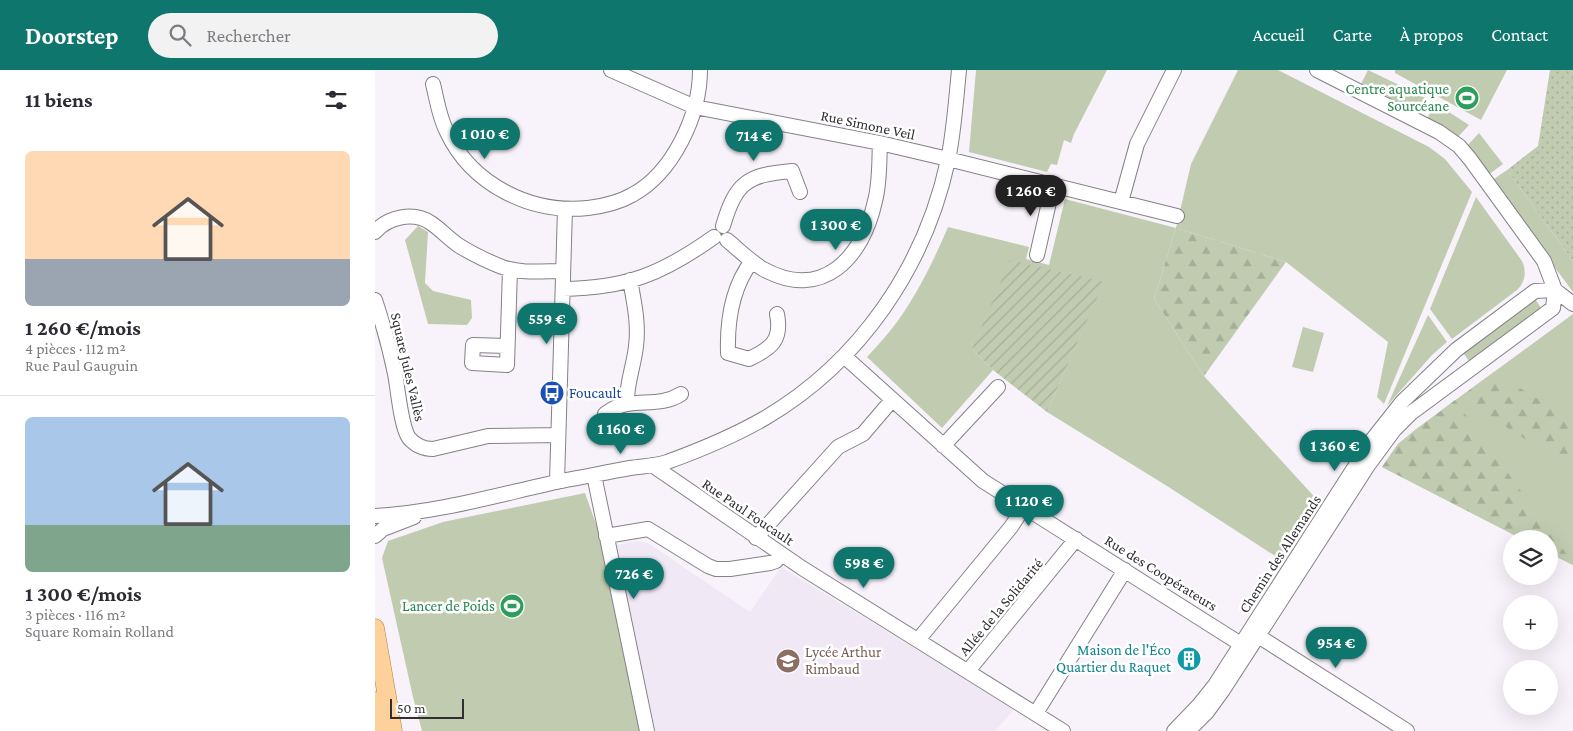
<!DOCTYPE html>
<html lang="fr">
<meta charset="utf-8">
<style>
:root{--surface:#fff;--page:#f2f2f3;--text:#2b2b33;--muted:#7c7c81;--line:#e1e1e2;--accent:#0f766e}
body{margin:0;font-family:"Crimson Pro",serif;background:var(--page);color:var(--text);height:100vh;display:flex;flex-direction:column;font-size:19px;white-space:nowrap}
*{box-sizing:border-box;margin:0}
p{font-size:16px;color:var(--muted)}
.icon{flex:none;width:28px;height:28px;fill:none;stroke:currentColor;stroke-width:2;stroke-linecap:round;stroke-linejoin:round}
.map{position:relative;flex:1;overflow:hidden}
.side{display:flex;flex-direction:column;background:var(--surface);width:375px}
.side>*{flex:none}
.tools{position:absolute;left:1128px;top:460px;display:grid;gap:10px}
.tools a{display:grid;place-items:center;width:55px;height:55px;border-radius:50%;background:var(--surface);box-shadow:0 5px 20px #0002;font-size:25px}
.scale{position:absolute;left:15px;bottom:12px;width:74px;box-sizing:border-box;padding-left:5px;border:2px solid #302e31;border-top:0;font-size:14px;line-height:18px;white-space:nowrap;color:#302e31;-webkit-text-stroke:4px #fff;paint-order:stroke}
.price{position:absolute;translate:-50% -42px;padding:0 11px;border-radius:18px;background:var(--accent);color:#fff;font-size:16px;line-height:32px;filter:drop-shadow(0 1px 2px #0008)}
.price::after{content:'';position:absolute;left:50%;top:30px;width:15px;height:11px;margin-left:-8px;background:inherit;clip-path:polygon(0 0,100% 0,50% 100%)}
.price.on{background:#222;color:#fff}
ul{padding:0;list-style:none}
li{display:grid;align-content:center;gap:10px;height:265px;padding:0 25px}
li+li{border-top:1px solid var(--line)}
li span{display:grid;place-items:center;height:155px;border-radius:8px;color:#555}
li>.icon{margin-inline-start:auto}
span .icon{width:90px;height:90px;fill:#fffc;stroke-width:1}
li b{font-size:21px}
h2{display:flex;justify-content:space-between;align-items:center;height:60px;padding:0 25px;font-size:21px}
header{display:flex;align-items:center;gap:30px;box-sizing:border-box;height:70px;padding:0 25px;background:var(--accent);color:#fff}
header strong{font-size:24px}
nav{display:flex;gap:28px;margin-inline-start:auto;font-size:18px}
.search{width:350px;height:45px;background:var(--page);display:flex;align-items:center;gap:12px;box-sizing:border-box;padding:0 18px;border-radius:28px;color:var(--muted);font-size:19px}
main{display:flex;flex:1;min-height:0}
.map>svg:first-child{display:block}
</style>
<header>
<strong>Doorstep</strong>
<div class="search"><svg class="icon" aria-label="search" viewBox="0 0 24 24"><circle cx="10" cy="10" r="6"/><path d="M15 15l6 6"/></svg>Rechercher</div>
<nav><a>Accueil</a><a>Carte</a><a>À propos</a><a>Contact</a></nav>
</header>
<main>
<section class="side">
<h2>11 biens<svg class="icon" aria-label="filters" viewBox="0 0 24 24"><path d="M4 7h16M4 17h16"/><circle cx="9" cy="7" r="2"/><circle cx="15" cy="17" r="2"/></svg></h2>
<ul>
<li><span style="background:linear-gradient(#ffd9b3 70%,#9aa5b1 0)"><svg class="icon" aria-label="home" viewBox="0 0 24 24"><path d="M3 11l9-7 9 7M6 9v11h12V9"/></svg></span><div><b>1 260 €/mois</b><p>4 pièces · 112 m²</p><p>Rue Paul Gauguin</p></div></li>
<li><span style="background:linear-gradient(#a9c7e8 70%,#7fa58c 0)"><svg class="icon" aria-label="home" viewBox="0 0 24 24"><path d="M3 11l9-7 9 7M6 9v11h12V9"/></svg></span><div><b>1 300 €/mois</b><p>3 pièces · 116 m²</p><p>Square Romain Rolland</p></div></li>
</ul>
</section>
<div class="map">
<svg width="1198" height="661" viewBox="0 0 1198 661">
<defs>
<pattern id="forest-firs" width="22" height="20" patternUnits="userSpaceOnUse" patternTransform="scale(1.25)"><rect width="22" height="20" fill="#c0cbb0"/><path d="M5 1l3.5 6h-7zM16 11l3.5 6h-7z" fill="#a5af98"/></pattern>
<pattern id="park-dots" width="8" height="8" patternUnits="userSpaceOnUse" patternTransform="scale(1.25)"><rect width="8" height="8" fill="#c0cbb0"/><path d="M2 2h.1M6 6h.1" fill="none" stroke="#a5af98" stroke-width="1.8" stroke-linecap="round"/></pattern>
<pattern id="garden-furrows" width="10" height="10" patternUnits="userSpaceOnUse" patternTransform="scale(1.25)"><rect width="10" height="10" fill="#c0cbb0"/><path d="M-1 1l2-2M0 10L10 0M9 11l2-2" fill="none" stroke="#a5af98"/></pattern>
</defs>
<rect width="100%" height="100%" fill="#f8f3fa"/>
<path fill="#f1e8f6" d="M264,471L273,473L375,542L406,497L640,639L620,661H280L240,475Z"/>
<path fill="#c0cbb0" d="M601,0H732L699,64L696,73L689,70L682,95L676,94L672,102L594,82Z
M863,0H903L1054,77L1070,89L1097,122L1009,334L1002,327L1013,272L911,192L801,158L779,229L829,306L946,434L908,491L792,416L672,342L728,213L597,279L618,300L567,358L492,287C500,278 508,270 515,261C540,230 558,192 573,157L654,177L651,189L674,195L690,129L801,158L816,94Z
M993,0L1053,29L1044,46L1013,30L1014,27L986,14Z
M1020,0H1132L1106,50L1020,3Z
M1060,33L1094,55L1082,68L1052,49Z
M1104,63L1128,94L1113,105L1091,77Z
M1132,100L1198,191V222L1116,111Z
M1101,127L1147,191C1152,202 1150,212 1142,220L1077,269L1055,239Z
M43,156L53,162L50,213L58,221L96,230L97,248L92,255L53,254L30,170Z
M1159,227L1166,238L1094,291L1086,280Z
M1198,244V495L1174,483V469H1147L1007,397L1023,374L1041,359Z
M1053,245L1072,272L1057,285L1012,336Z
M928,257L949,263L938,302L917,297Z
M210,423L227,471L268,661H47L38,627L7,488L13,471L68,452Z"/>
<path fill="url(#forest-firs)" d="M801,158L911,192L829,306L779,229Z
M1119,302L1198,351V400L1085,327Z
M1080,330L1198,493V495L1174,483V469H1147L1007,397L1023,374Z"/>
<path fill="url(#park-dots)" d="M1175,0H1198V191L1132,100L1163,76Z"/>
<path fill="url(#garden-furrows)" d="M635,190L729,212L672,342L618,300L597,279Z"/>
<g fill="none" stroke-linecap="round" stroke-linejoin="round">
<defs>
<path id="minor" d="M236,0L320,37L505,73L573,89L802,146
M58,14C62,30 64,47 72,62C97,115 156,144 213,138C229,136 243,133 257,125C298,103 325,45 325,0
M746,132L762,74L799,0
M348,156C361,112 372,105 417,101L425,122
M0,162C13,147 38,141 56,153C65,159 73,168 83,175C97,184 112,191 127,197C147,204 168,201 188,201
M352,170C364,180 375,191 388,199C448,232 488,187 500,131C505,113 504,92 505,73
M662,185L678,115
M377,191C357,217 352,251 353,283L374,289C397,278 407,270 402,244
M188,219C252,218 287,204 339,167
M1180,220L1198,234
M0,230C8,254 15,279 20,304C23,319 26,357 34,368C40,375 49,379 58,379L113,366L183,365
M132,276L98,275L97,293L132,295L135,199
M469,286L608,411L872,578
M252,334C251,314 259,296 261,276C264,254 259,232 255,210
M230,344C237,339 244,335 252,334C271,331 289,335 306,324
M568,376L623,317
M277,395L427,498L688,661
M219,405L272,661
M182,412L190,139
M0,446C62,443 126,424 186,411C209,407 232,402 255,398C267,396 280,396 292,392C325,380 359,366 390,348C485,292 550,197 573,90C579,61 581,30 584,0
M0,466L8,459L39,447
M231,466L273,459L333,496L341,499H355L395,493L401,491L406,484
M381,468L463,377L488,364L517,330
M877,562L1032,661
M543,570L636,457L649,437
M593,601L701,469
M661,643L750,500
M799,661L824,635L840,615L997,370L1027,332L1081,280L1160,221L1180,220
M813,661L832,642L848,620L994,394L1019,360L1036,343L1178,238L1180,220L1169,191L1095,89L1084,76L1064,62L942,0"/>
<path id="major" d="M0,558L18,661
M0,631L8,661"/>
</defs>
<use href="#minor" stroke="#848087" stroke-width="16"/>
<use href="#major" stroke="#b5844b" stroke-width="19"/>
<use href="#minor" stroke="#fff" stroke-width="14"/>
<use href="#major" stroke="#fed19b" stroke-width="18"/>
</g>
<defs>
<symbol id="stadium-disc" viewBox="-11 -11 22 22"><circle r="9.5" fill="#2e9e5b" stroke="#fff"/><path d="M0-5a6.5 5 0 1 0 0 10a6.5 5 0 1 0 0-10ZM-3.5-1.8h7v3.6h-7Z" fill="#fff"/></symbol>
<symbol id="bus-disc" viewBox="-11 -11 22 22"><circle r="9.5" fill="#1a4fb4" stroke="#fff"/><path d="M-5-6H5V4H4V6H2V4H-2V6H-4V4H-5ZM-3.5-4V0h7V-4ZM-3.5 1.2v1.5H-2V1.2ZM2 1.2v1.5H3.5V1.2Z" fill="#fff"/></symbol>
<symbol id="building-disc" viewBox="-11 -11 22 22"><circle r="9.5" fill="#0f9aa8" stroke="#fff"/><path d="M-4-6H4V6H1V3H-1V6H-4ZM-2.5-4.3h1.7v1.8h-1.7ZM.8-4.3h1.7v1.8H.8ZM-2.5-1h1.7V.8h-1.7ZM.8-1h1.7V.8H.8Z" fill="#fff"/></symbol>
<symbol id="school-disc" viewBox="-11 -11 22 22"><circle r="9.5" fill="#8d6e63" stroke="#fff"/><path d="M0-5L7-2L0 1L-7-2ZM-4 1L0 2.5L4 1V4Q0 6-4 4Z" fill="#fff"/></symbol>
</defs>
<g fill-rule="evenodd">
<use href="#stadium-disc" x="1078" y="14" width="28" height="28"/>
<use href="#bus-disc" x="163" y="309" width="28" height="28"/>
<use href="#stadium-disc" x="123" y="522" width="28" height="28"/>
<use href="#building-disc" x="800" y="575" width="28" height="28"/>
<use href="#school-disc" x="399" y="577" width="28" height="28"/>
</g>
<g text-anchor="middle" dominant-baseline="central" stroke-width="5" stroke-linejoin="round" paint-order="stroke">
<g font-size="15" fill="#27864d" stroke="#fff" text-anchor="end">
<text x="1074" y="19">Centre aquatique<tspan x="1074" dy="17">Sourcéane</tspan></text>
<text x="120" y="536">Lancer de Poids</text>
</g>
<g font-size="15" fill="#302e31" stroke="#fff">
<text transform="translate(493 55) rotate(12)">Rue Simone Veil</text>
<text transform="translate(33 297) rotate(77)">Square Jules Vallès</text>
<text transform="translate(373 442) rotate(34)">Rue Paul Foucault</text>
<text transform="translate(905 484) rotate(-57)">Chemin des Allemands</text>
<text transform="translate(786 503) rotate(32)">Rue des Coopérateurs</text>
<text transform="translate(626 537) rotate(-50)">Allée de la Solidarité</text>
</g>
<g font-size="15" fill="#164399" stroke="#fff" text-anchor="start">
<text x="194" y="323">Foucault</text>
</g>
<g font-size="15" fill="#0d838f" stroke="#fff" text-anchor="end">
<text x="796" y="580">Maison de l'Éco<tspan x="796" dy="17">Quartier du Raquet</tspan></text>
</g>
<g font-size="15" fill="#785e54" stroke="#fff" text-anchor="start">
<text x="430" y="582">Lycée Arthur<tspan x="430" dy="17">Rimbaud</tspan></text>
</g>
</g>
</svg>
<div class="tools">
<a><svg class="icon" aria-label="layers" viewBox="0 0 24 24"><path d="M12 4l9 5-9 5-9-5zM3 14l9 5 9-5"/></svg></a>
<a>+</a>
<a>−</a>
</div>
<div class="scale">50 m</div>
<b class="price" style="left:110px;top:90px">1 010 €</b>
<b class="price" style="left:379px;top:92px">714 €</b>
<b class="price on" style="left:656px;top:147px">1 260 €</b>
<b class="price" style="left:461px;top:181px">1 300 €</b>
<b class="price" style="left:172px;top:275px">559 €</b>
<b class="price" style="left:246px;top:385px">1 160 €</b>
<b class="price" style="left:960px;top:402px">1 360 €</b>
<b class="price" style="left:654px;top:457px">1 120 €</b>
<b class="price" style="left:489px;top:519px">598 €</b>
<b class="price" style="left:259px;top:530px">726 €</b>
<b class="price" style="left:961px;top:599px">954 €</b>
</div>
</main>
